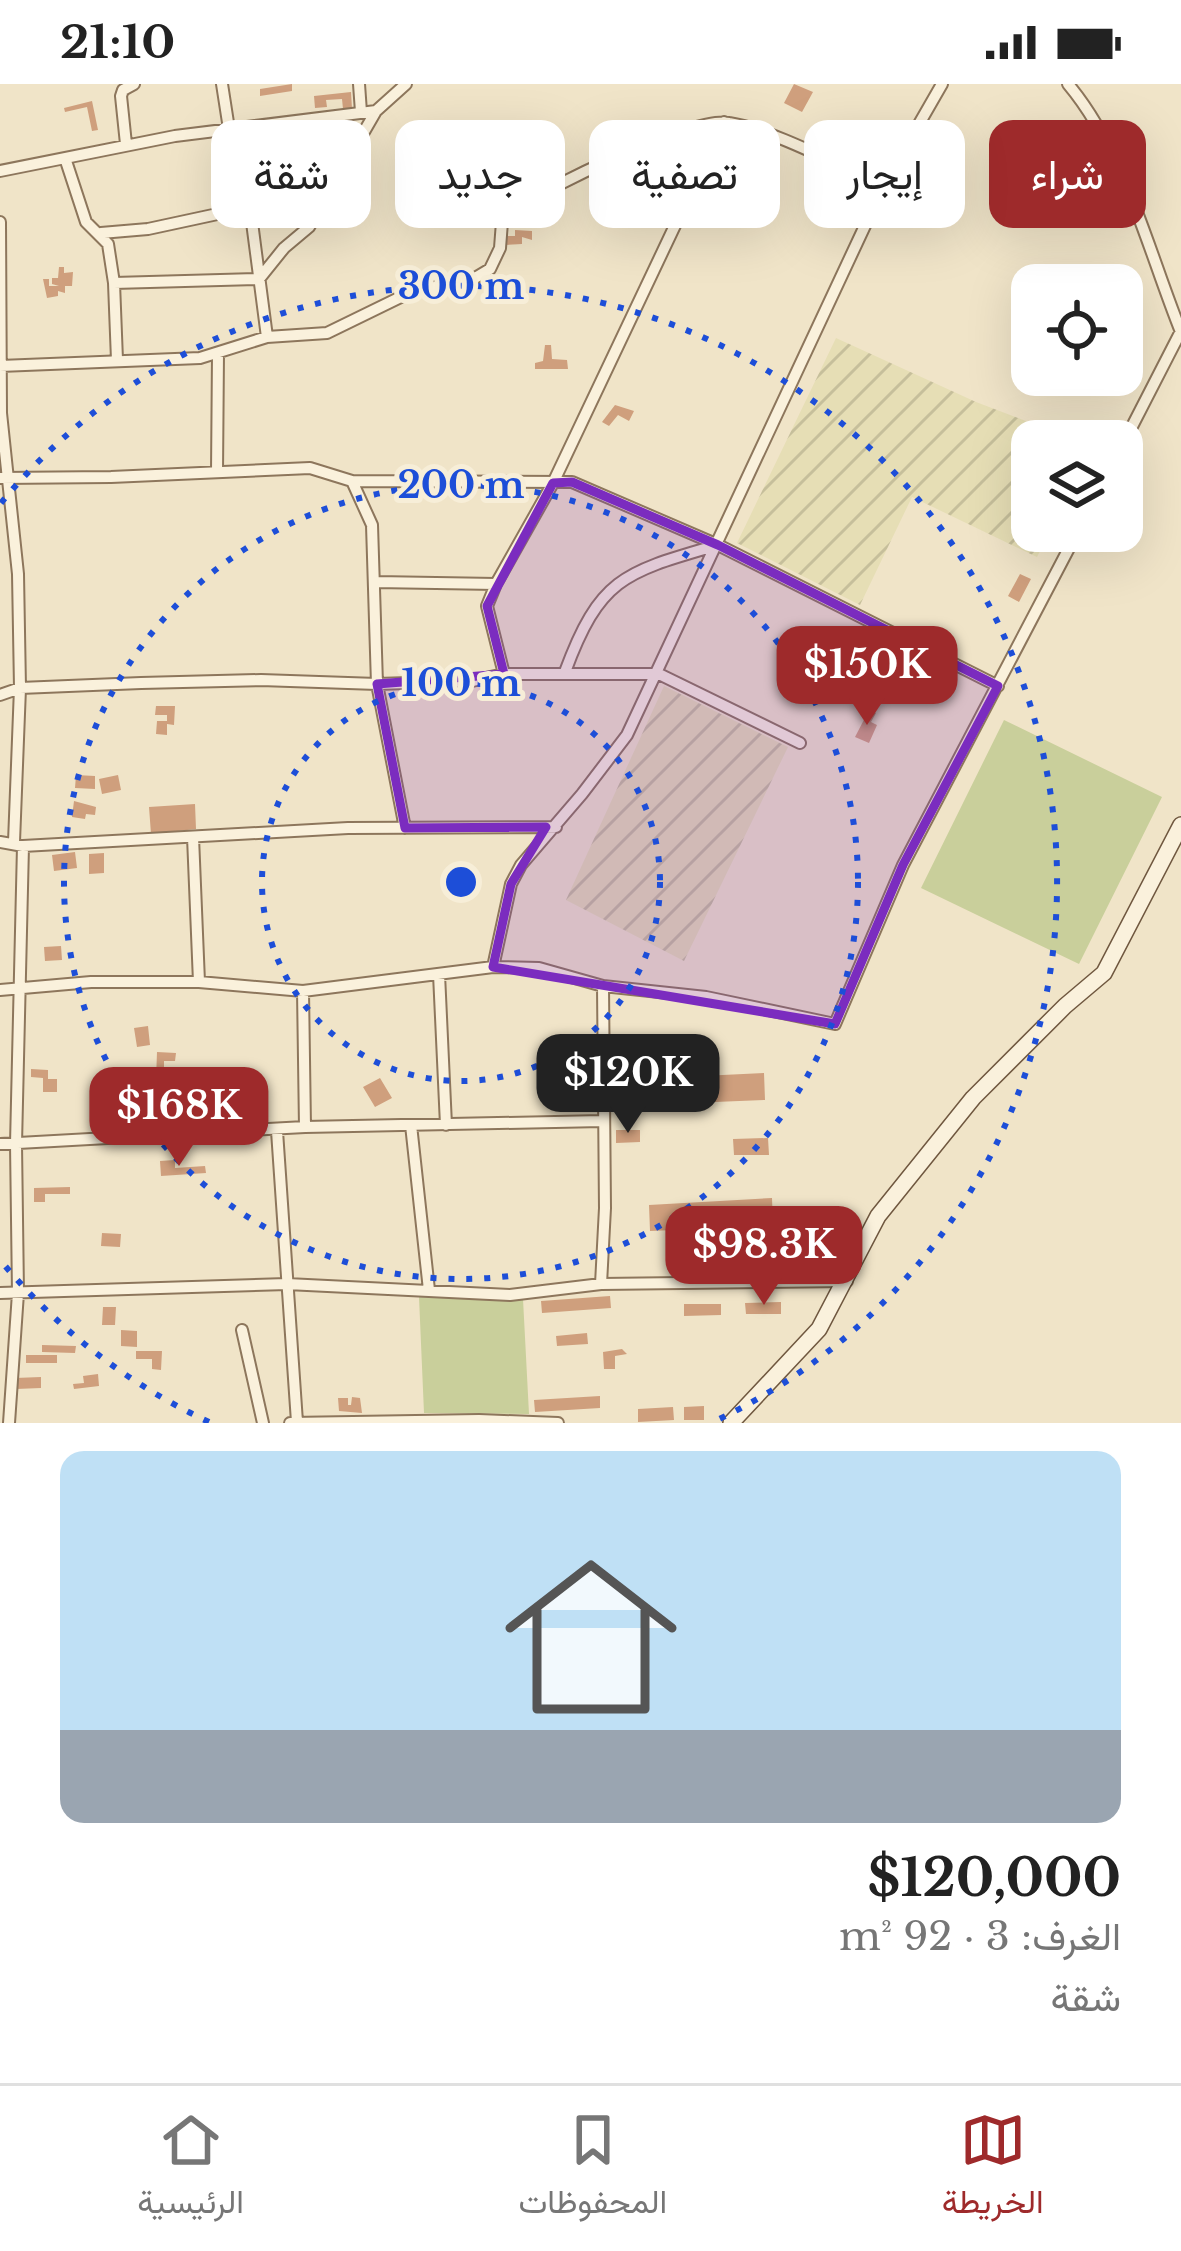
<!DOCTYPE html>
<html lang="ar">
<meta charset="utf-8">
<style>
:root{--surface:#fff;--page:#f2f2f2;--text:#222;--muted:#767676;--line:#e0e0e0;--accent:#9e2a2b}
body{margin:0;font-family:"Libre Baskerville",Vazirmatn,serif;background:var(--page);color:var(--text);direction:rtl;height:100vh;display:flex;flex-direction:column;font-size:45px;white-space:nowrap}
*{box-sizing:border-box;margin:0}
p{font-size:39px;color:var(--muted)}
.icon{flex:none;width:66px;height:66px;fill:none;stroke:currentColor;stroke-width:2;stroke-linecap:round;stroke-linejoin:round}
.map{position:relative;height:1339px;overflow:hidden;direction:ltr}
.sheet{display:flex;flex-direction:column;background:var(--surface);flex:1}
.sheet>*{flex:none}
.guide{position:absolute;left:36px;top:36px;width:1110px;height:108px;direction:rtl;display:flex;gap:24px}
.fabs{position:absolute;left:1011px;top:180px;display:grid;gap:24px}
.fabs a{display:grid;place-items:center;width:132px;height:132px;border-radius:24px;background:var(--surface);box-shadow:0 12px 48px #0002;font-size:60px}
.price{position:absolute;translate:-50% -102px;padding:0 27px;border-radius:24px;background:var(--accent);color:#fff;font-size:39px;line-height:78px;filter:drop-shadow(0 3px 6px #0008)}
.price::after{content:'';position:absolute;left:50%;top:72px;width:36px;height:27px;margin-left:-18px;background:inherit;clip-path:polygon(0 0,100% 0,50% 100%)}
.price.selected{background:#222;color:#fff}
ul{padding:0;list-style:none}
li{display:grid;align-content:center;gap:24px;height:636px;padding:0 60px}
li+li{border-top:3px solid var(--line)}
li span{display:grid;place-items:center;height:372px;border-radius:24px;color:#555}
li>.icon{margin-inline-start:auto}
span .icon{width:216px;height:216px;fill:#fffc;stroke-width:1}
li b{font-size:51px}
.chip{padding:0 42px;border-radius:24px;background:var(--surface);box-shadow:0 12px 48px #0002;font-size:42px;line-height:108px}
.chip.selected{background:var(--accent);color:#fff}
.status{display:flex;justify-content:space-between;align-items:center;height:84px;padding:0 60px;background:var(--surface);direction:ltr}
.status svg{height:33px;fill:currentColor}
.dock{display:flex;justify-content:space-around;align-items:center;height:168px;border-top:3px solid var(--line);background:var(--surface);font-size:33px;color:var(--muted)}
.dock a{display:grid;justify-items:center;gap:6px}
.dock .selected{color:var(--accent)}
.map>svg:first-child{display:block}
</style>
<div class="status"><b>21:10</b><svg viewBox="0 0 49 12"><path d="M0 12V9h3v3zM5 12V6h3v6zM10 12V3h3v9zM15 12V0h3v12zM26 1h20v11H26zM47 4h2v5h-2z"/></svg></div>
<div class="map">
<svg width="1181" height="1339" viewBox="0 0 1181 1339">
<defs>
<pattern id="farmland-furrows" width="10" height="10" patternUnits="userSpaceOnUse" patternTransform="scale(3)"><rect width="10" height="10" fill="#e6deb5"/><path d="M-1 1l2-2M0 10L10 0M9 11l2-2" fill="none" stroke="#c6bf9b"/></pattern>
</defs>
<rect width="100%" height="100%" fill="#f0e4c8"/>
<path fill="url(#farmland-furrows)" d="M836,254L976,318L1078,357H1032V447H1050L1037,473L912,413L860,521L737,459Z
M664,602L788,663L684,877L566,816Z"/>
<path fill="#c9cf9b" d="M1004,636L1162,713L1079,880L921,804Z
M419,1213L523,1215L529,1330L424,1329Z"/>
<path fill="#cf9f7d" d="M292,0V7L260,12V5Z
M794,0L813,8L802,28L784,19Z
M351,8L352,25H343L342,15L326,16L327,23L315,24L314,12Z
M92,17L98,46L92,47L87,23L65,28L64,24Z
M277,47L285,65L294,59L297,63L287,71L282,64L268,67L267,61L274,59L273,55L258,61L255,54Z
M515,146L532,147V156L522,153V160L505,161L504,152H515Z
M59,183H64V189L73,188L72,202H65V209L58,207V212L47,214L43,195H49V202H59L52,200V194H58Z
M545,261H551L552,275L567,276L568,285H535V279L543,277Z
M615,321L634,327L629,337L618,331L609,342L602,338Z
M1020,490L1031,495L1019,518L1008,512Z
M156,622H175L174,641L167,640V651L156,650L157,637H167V631H155Z
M869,626L876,629L871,638L877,641L869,659L855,653Z
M76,691L95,692V705L75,704Z
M118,691L121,706L102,710L99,695Z
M74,717L96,723L95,731L86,730L85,735L72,733Z
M195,720L196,745L151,750L149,723Z
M75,768L77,784L54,787L52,771Z
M104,769V789L89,790V770Z
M61,862L62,876L45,877L44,863Z
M148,942L150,961L137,963L134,944Z
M157,968L176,969L175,977H164V989L174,988L175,998L156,996Z
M31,985L48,986V995H57V1008H43V994L31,993Z
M764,989L765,1016L641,1021L640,995Z
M380,994L392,1014L375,1023L363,1003Z
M120,999H139L136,1023H120Z
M616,1046H640V1058L616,1059Z
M768,1054L769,1071H734L733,1055Z
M175,1076V1084L205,1082L206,1089L161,1092L160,1077Z
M70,1103V1110H45V1118H34V1104Z
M772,1114L773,1142L650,1147L649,1121Z
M102,1149L121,1150L120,1163L101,1162Z
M610,1212L611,1224L542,1229L541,1217Z
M781,1218V1230H746L745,1219Z
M684,1220H721V1231L684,1232Z
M103,1223H116L115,1241H102Z
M121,1246L137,1247V1263L121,1262Z
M587,1249L588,1260L557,1262L556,1252Z
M42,1261L76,1262L75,1269L42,1268Z
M622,1265L627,1270L615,1272V1285H604L603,1268Z
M136,1267H162L161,1286L152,1285V1275H136Z
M26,1271H57V1279H26Z
M98,1290L99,1302L74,1305L73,1300L84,1299L83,1292Z
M41,1293V1304L16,1305L15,1294Z
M600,1312V1324L535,1328L534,1316Z
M352,1313L360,1314L362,1329L339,1327L338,1314H348V1321H351Z
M704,1322V1336H684V1323Z
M673,1323L674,1336L638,1338V1325Z"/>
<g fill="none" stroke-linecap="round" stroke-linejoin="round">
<defs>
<path id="street" d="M222,0L229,45L250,123L267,253
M359,0L361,28
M1068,0C1125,68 1148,166 1181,248
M126,60L121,12L123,6L134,0
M66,77L86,138L108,160L114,199L117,276
M0,87L175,52L376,27L406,0
M0,138L1,329L18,490L20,604L14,758
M101,149L148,145L250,123
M114,199L259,195L284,164L309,143L376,27
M0,282L200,274L267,253L327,249L409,209L475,194L490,185L500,164L502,138L507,129C543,106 691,32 729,39C775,46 839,82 884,101
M1122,362L1181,247
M217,388L218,270
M0,394L111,393L310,384L352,397L572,398L718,461L998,602
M352,397L372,441L377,600L405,744
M376,498L496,500
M565,588C600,493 625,488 718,461
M504,590L487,522L496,500L553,399L724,38
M0,611L20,604L141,599L261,596L377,600L472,597L504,590H659L800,659
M193,753L199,898
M0,758L23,762L348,744L556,743
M493,883L511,800L521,781L582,710L627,651L884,101L942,0
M439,890L446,1041
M0,906L91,898H199L303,907L493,883L539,884L603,902L706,913L835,940L903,781L1078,447
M303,907L305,1043
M411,1041L429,1206
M277,1047L297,1338
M0,1060L305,1043L602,1037
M601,1200L605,1124L603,902
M0,1209L287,1200L510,1211L601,1200L847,1197
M242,1246L263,1339
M9,1339L18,1209L16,1060L23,762
M290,1339L479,1336L558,1339"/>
<path id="secondary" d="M731,1339L819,1245L878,1132L973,1014L1065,922L1104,889L1181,741"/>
</defs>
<use href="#street" stroke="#8d765c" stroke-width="14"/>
<use href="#secondary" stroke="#6f573f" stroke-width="18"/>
<use href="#street" stroke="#faf1dc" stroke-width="10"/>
<use href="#secondary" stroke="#faf1dc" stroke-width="15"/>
</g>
<path fill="#7b2cbf" fill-opacity="0.2" stroke="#7b2cbf" stroke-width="9" stroke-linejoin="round" d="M572,398L718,461L998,602L903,781L835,940L493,883L511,800L546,743L405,744L377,600L504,590L487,522L553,399Z"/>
<g fill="none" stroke="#1d4ed8" stroke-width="6" stroke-dasharray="6 12">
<circle cx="461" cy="798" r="199"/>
<circle cx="461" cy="798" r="397"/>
<path d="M209 1338A596 596 0 0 1 1 1177M1 419A596 596 0 1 1 713 1338"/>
</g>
<circle cx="461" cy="798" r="18" fill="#1d4ed8" stroke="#f7eed8" stroke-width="6"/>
<g font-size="36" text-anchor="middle" font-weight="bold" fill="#1d4ed8" stroke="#f7eed8" stroke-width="10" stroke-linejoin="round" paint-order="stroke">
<text x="461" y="215">300 m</text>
<text x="461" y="414">200 m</text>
<text x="461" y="612">100 m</text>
</g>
</svg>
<div class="fabs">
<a><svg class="icon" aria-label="locate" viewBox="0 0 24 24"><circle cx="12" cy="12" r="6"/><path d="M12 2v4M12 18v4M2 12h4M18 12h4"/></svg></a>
<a><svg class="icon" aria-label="layers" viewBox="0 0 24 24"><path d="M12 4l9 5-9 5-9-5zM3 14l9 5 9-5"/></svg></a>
</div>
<b class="price" style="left:867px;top:644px">$150K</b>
<b class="price selected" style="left:628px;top:1052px">$120K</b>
<b class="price" style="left:179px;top:1085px">$168K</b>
<b class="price" style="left:764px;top:1224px">$98.3K</b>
<div class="guide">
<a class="chip selected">شراء</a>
<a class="chip">إيجار</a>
<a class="chip">تصفية</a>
<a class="chip">جديد</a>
<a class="chip">شقة</a>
</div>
</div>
<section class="sheet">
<ul>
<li><span style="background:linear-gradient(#bfe0f5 75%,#9aa5b1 0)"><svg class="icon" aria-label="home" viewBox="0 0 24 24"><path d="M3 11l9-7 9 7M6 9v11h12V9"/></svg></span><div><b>$120,000</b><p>الغرف: 3 · 92 m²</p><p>شقة</p></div></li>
</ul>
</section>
<nav class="dock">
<a class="selected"><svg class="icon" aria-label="map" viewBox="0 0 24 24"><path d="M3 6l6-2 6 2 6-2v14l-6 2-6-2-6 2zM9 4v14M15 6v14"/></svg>الخريطة</a>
<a><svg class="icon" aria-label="saved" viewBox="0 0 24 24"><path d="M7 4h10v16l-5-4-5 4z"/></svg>المحفوظات</a>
<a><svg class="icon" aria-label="home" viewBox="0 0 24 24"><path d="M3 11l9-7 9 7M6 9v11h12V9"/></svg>الرئيسية</a>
</nav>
